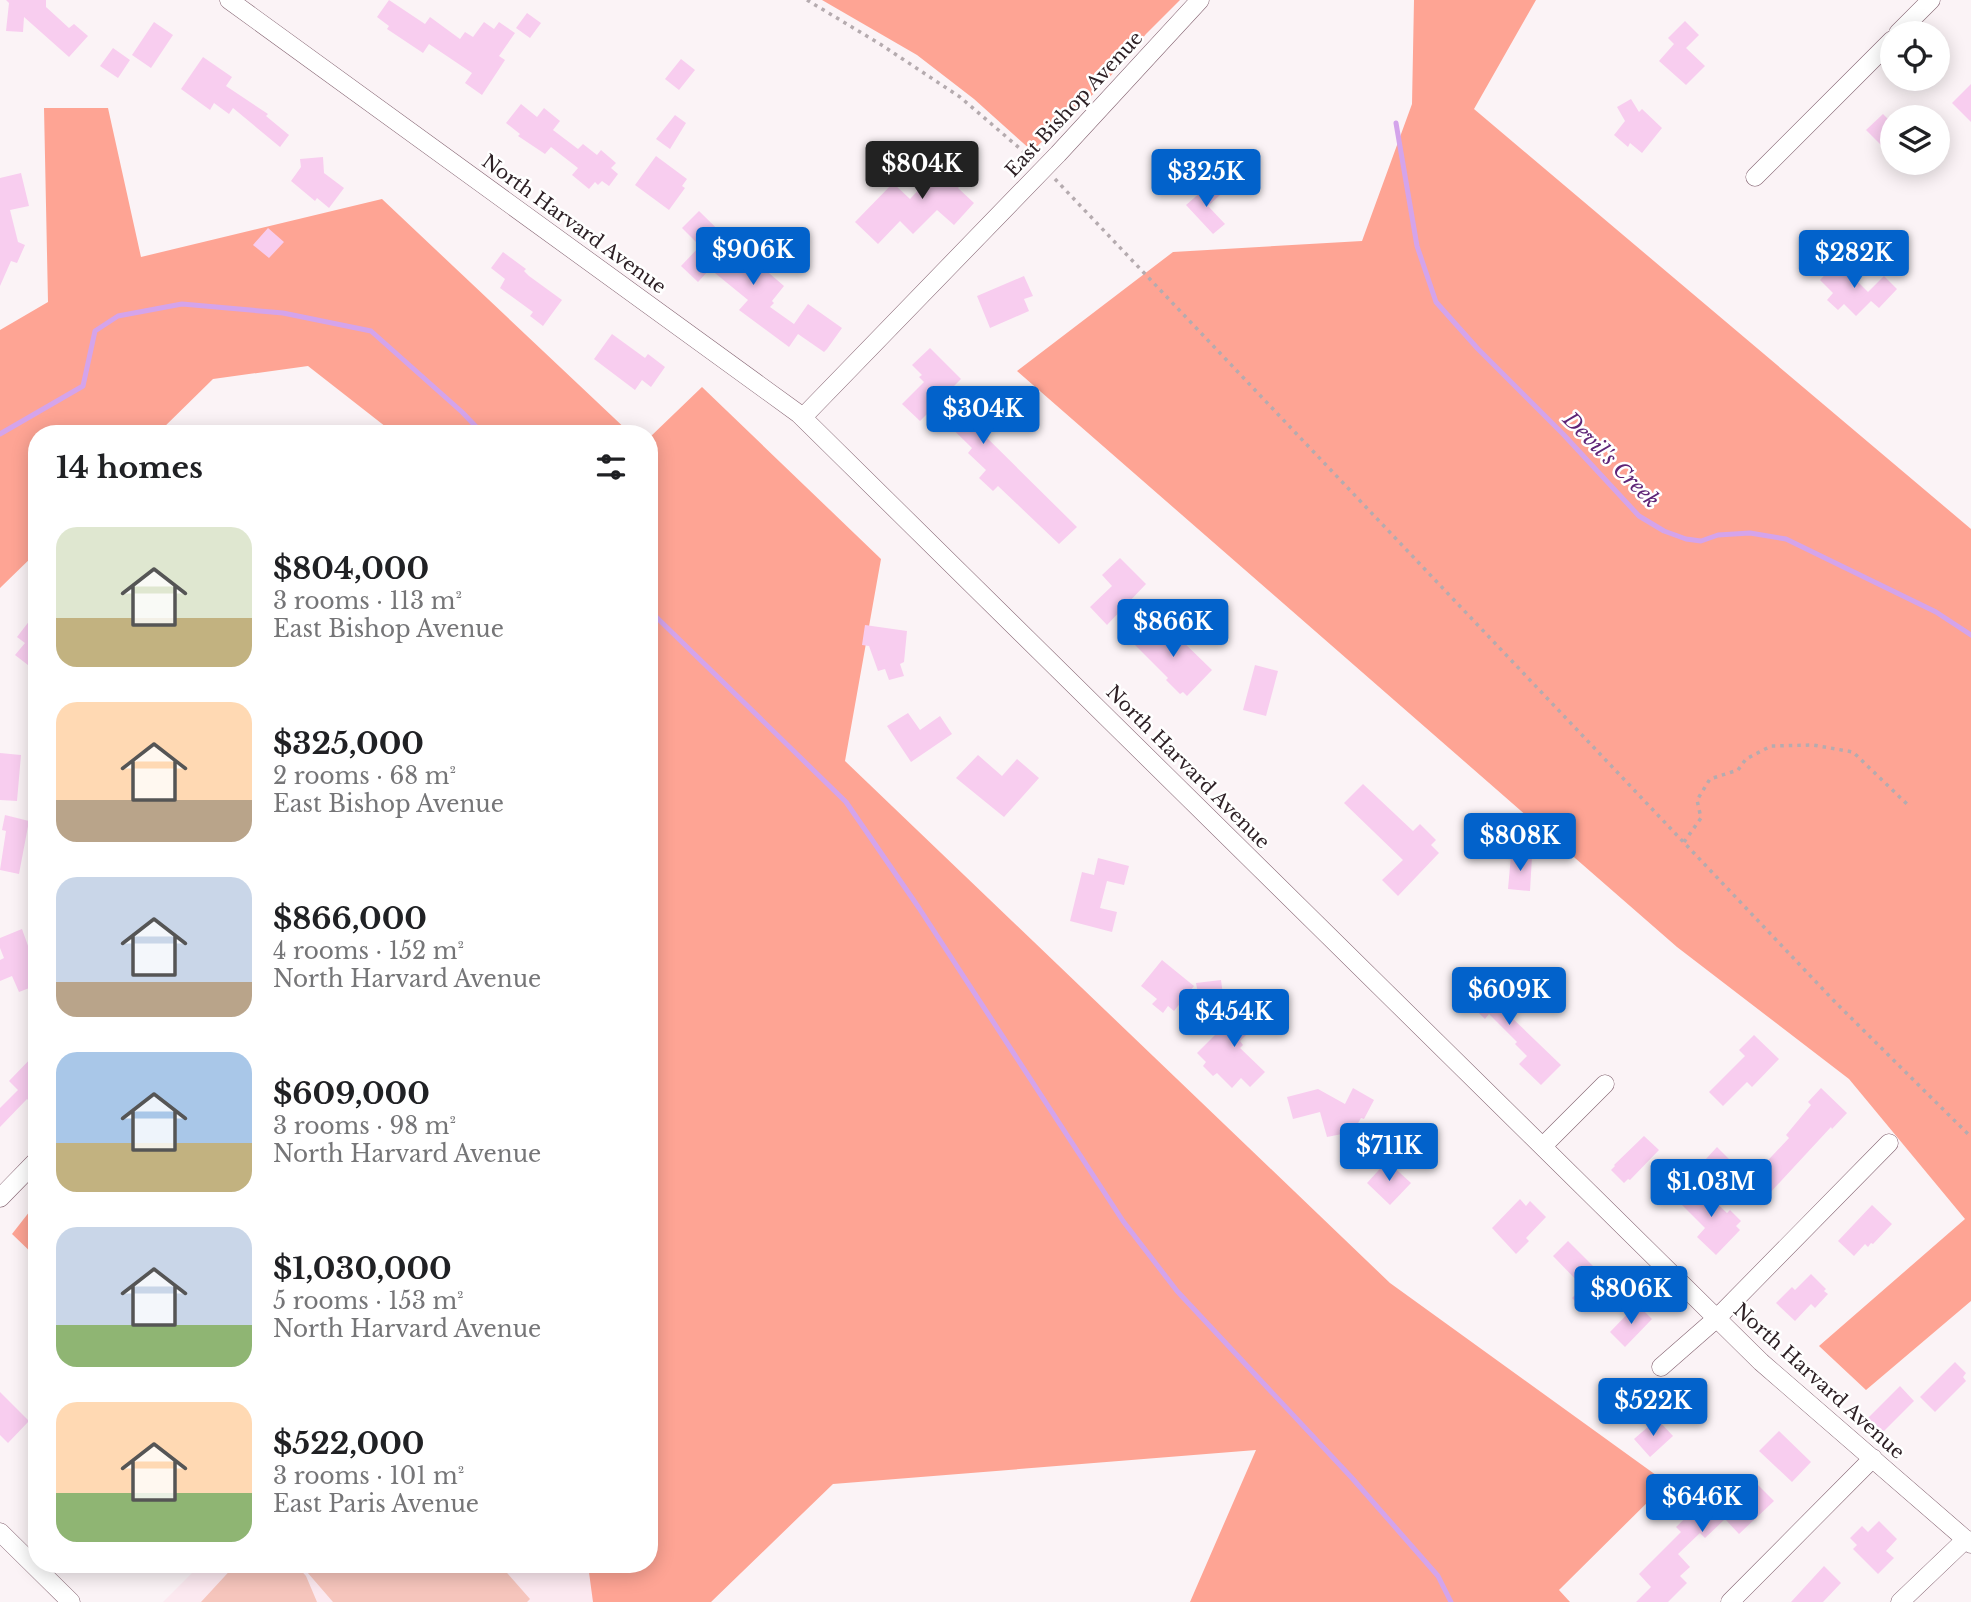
<!DOCTYPE html>
<meta charset="utf-8">
<style>
:root{--surface:#fff;--page:#f6f6f6;--text:#202124;--muted:#757577;--accent:#0262cb}
body{margin:0;font-family:"Libre Baskerville",serif;background:var(--page);color:var(--text);height:100vh;display:flex;flex-direction:column;font-size:26px;white-space:nowrap}
*{box-sizing:border-box;margin:0}
p{font-size:23px;color:var(--muted)}
.icon{flex:none;width:38px;height:38px;fill:none;stroke:currentColor;stroke-width:2;stroke-linecap:round;stroke-linejoin:round}
.map{position:relative;flex:1;overflow:hidden}
.sheet{position:absolute;left:28px;top:425px;width:630px;height:1148px;display:flex;flex-direction:column;background:var(--surface);border-radius:28px;box-shadow:0 4px 18px #0003}
.sheet>*{flex:none}
.fabs{position:absolute;left:1880px;top:21px;display:grid;gap:14px}
.fabs a{display:grid;place-items:center;width:70px;height:70px;border-radius:50%;background:var(--surface);box-shadow:0 4px 18px #0003;font-size:35px}
.price{position:absolute;translate:-50% -60px;padding:0 16px;border-radius:7px;background:var(--accent);color:#fff;font-size:23px;line-height:46px;filter:drop-shadow(0 2px 4px #0008)}
.price::after{content:'';position:absolute;left:50%;top:42px;width:21px;height:16px;margin-left:-10px;background:inherit;clip-path:polygon(0 0,100% 0,50% 100%)}
.price.current{background:#222;color:#fff}
ul{padding:0;list-style:none}
li{display:flex;align-items:center;gap:21px;height:175px;padding:0 28px}
li span{display:grid;place-items:center;flex:none;width:196px;height:140px;border-radius:21px;color:#555}
li>.icon{margin-inline-start:auto}
span .icon{width:84px;height:84px;fill:#fffc;stroke-width:1}
li b{font-size:30px}
h2{display:flex;justify-content:space-between;align-items:center;height:84px;padding:0 28px;font-size:30px}
.map>svg:first-child{display:block}
</style>
<div class="map">
<svg width="1971" height="1602" viewBox="0 0 1971 1602">
<rect width="100%" height="100%" fill="#fbf3f6"/>
<path fill="#fce9f0" d="M201,1564L608,1565L644,1602H163Z"/>
<path fill="#f6c5bc" d="M236,1564L296,1565L306,1576L317,1602H201Z
M301,1565H500L530,1599L527,1602H333Z"/>
<path fill="#fea494" d="M822,0H1180L1146,34L1103,85L1032,151L974,99L917,55Z
M1414,0H1536L1474,109L1971,529V1301L1866,1390L1819,1346L1965,1219L1849,1079L1677,947L1017,371L1173,252L1362,241L1412,104Z
M44,108H108L141,257L382,199L631,434H395L308,366L213,379L157,434H37V552L0,588V330L48,302Z
M702,387L881,559L845,761L1390,1283L1667,1483L1559,1590L1570,1602H1190L1256,1450L833,1484L711,1602H593L588,1565L649,1564V438Z
M37,1202V1258L12,1234Z"/>
<g fill="none" stroke-linecap="round" stroke-linejoin="round">
<path stroke="#d4a4eb" stroke-width="5" d="M1396,123L1417,246L1436,302L1478,349L1563,434L1639,516L1664,531L1686,539L1701,541L1718,535L1750,533L1786,539L1936,612L1971,635
M0,434L83,386L95,331L118,316L182,304L283,313L371,331L462,412L483,434
M649,610L846,802L919,908L1123,1221L1177,1291L1352,1478L1438,1576L1451,1602"/>
</g>
<path fill="#f8cdef" d="M6,0H46V7L69,28L74,24L88,36L69,57L24,17L23,32L6,31L9,3Z
M389,0L425,24L430,17L460,39L465,32L473,37L484,22L494,29L499,22L515,33L499,56L505,60L482,95L465,83L472,73L429,44L423,53L387,29L389,26L377,17Z
M527,13L541,23L530,38L516,28Z
M1685,21L1699,35L1686,48L1705,66L1686,85L1659,61L1674,44L1668,38Z
M154,22L173,35L151,68L132,55Z
M113,48L130,60L118,78L100,66Z
M203,57L232,77L226,86L268,114L266,116L289,135L280,147L233,108L229,114L214,103L210,110L181,89Z
M681,59L695,70L679,90L665,79Z
M1971,84V122L1952,103Z
M1631,99L1639,112L1642,109L1662,128L1642,153L1630,143L1628,147L1614,135L1625,121L1617,107Z
M521,104L537,117L544,108L560,121L553,130L578,149L583,144L597,155L601,150L616,163L611,168L618,174L609,186L602,181L598,185L595,182L589,189L572,175L578,168L551,147L545,154L518,136L520,134L506,123Z
M1883,114L1892,123V156L1866,130Z
M675,115L686,123L670,149L656,139Z
M956,149L964,153L977,168L958,188L974,203L954,225L937,210L913,234L900,221L878,244L855,222L893,183L910,199Z
M656,156L687,179L682,186L685,188L669,210L635,185Z
M323,157L324,173L344,188L329,208L317,198L315,201L291,181L301,167L300,159Z
M21,173L29,206L10,210L18,242L25,245L17,263L11,261L0,286V178Z
M1210,184L1220,195L1208,206L1225,224L1213,234L1186,205Z
M699,211L752,263L754,260L784,286L772,301L774,303L770,307L794,324L808,304L842,328L827,349L824,352L798,334L789,347L739,310L748,300L710,269L698,282L681,266L700,246L682,228Z
M268,228L284,242L269,258L253,245Z
M503,252L526,269L524,271L529,276L562,300L543,326L530,316L533,312L500,288L505,279L491,268Z
M1839,260L1850,270L1848,272L1868,292L1884,276L1897,289L1879,308L1871,301L1856,316L1844,304L1838,310L1827,300L1833,293L1820,280Z
M1024,276L1033,296L1024,299L1029,311L990,328L977,296Z
M612,334L645,358L648,354L665,367L651,387L642,380L635,390L594,359Z
M930,348L961,379L947,393L983,428L980,431L1077,527L1059,544L998,486L993,491L979,478L986,470L968,453L972,448L932,409L920,421L902,404L924,382L919,377L922,375L912,365Z
M1120,558L1146,584L1107,625L1090,607L1112,586L1102,575Z
M37,611V672L15,655L25,643L17,637Z
M1153,623L1169,638L1174,633L1212,670L1187,696L1183,692L1180,694L1166,680L1168,678L1133,643Z
M865,625L907,631L904,662L900,664L904,676L889,680L885,669L878,671L869,646L862,645Z
M1255,665L1278,671L1266,716L1243,710Z
M908,713L920,730L940,716L952,734L911,762L887,726Z
M0,753L21,755L17,801L0,800Z
M978,755L1002,776L1017,759L1039,778L1004,817L956,778Z
M1363,784L1413,831L1420,824L1436,840L1431,845L1439,853L1398,896L1382,880L1403,860L1344,803Z
M5,815L29,821L19,874L0,870L6,831L2,830Z
M1506,829L1521,838L1511,854L1496,845Z
M1511,855L1532,856L1530,891L1508,889Z
M1098,858L1129,866L1124,885L1107,881L1100,908L1117,912L1112,932L1070,921L1082,872L1094,875Z
M22,929L37,971V985L19,992L12,976L0,981V960L4,958L0,948V938Z
M1162,960L1194,986L1174,1011L1168,1006L1163,1013L1152,1004L1157,999L1141,986Z
M1478,975L1493,989L1496,986L1508,998L1505,1001L1515,1011L1510,1016L1561,1065L1541,1085L1519,1064L1527,1056L1515,1044L1517,1042L1489,1014L1485,1019L1456,991L1469,979L1472,981Z
M1221,980L1224,1002L1200,1004L1196,983Z
M1250,1000L1265,1016L1240,1041L1243,1045L1240,1048L1265,1072L1250,1087L1241,1078L1232,1088L1217,1073L1213,1076L1203,1066L1206,1062L1197,1053Z
M1754,1035L1779,1059L1752,1087L1747,1082L1723,1106L1709,1092L1745,1056L1739,1050Z
M37,1052V1108L27,1099L0,1127V1108L18,1090L9,1081Z
M1353,1088L1374,1100L1364,1119L1361,1118L1357,1125L1353,1123L1347,1133L1327,1137L1320,1112L1293,1119L1287,1097L1318,1089L1345,1104Z
M1821,1088L1847,1113L1832,1129L1831,1127L1768,1195L1765,1192L1741,1189L1789,1138L1786,1135L1811,1105L1808,1102Z
M1644,1136L1659,1150L1630,1180L1628,1179L1624,1183L1611,1170L1615,1166L1614,1165Z
M1717,1147L1731,1161L1719,1174L1705,1160Z
M1387,1161L1411,1183L1390,1205L1367,1183Z
M1696,1184L1727,1213L1730,1210L1741,1221L1736,1226L1740,1230L1716,1255L1697,1237L1705,1228L1679,1202Z
M1520,1199L1526,1206L1530,1201L1546,1217L1526,1238L1529,1241L1516,1254L1492,1228Z
M1872,1205L1892,1224L1873,1244L1871,1243L1868,1247L1865,1244L1854,1256L1838,1241Z
M1568,1241L1598,1271L1602,1267L1618,1283L1586,1312L1572,1298L1583,1287L1553,1256Z
M1811,1274L1826,1289L1824,1291L1828,1294L1815,1308L1811,1304L1795,1321L1776,1303L1792,1287L1795,1290Z
M1637,1304L1652,1319L1625,1347L1610,1332Z
M1955,1362L1966,1373L1963,1377L1966,1381L1935,1412L1920,1397Z
M1900,1386L1914,1401L1882,1433L1867,1419Z
M0,1392L29,1421L8,1443L0,1435Z
M1657,1419L1673,1436L1650,1457L1634,1439Z
M1779,1431L1811,1462L1792,1482L1759,1451Z
M1715,1474L1738,1495L1753,1480L1774,1501L1739,1534L1725,1519L1705,1538L1700,1533L1678,1554L1690,1567L1680,1576L1687,1583L1668,1602H1636L1651,1587L1639,1574L1681,1532L1676,1527L1708,1496L1701,1489Z
M1879,1521L1897,1539L1886,1551L1894,1558L1878,1574L1853,1549L1857,1545L1850,1538L1862,1526L1868,1532Z
M1824,1566L1841,1583L1823,1602H1791Z"/>
<g fill="none" stroke-linecap="round" stroke-linejoin="round">
<defs>
<path id="minor" d="M229,0L799,414L1761,1362L1971,1544
M1898,33L1931,0
M1755,177L1892,40
M803,417L1058,154L1200,0
M1543,1146L1605,1084
M0,1198L37,1160
M1661,1367L1717,1318L1889,1143
M0,1532L71,1602
M1730,1602L1873,1458
M1900,1602L1966,1539"/>
</defs>
<use href="#minor" stroke="#836270" stroke-width="19"/>
<path stroke="#b5abaf" stroke-width="3.5" stroke-dasharray="3.5 5" stroke-linecap="butt" d="M807,0L880,44L960,97L1031,158
M1055,179L1836,1003L1971,1137
M1684,842L1701,818L1697,800L1710,779L1738,770L1746,759L1771,746L1813,745L1853,752L1909,806"/>
<use href="#minor" stroke="#fff" stroke-width="18"/>
</g>
<g text-anchor="middle" dominant-baseline="central" stroke-width="5" stroke-linejoin="round" paint-order="stroke">
<g font-size="19" fill="#2d2025" stroke="#fff">
<text transform="translate(1074 104) rotate(-47)">East Bishop Avenue</text>
<text transform="translate(574 224) rotate(36)">North Harvard Avenue</text>
<text transform="translate(1188 767) rotate(45)">North Harvard Avenue</text>
<text transform="translate(1819 1381) rotate(42)">North Harvard Avenue</text>
</g>
<g font-size="21" font-style="italic" fill="#5f2577" stroke="#fff">
<text transform="translate(1611 460) rotate(45)">Devil's Creek</text>
</g>
</g>
</svg>
<div class="fabs">
<a><svg class="icon" aria-label="locate" viewBox="0 0 24 24"><circle cx="12" cy="12" r="6"/><path d="M12 2v4M12 18v4M2 12h4M18 12h4"/></svg></a>
<a><svg class="icon" aria-label="layers" viewBox="0 0 24 24"><path d="M12 4l9 5-9 5-9-5zM3 14l9 5 9-5"/></svg></a>
</div>
<b class="price current" style="left:922px;top:201px">$804K</b>
<b class="price" style="left:1206px;top:209px">$325K</b>
<b class="price" style="left:753px;top:287px">$906K</b>
<b class="price" style="left:1854px;top:290px">$282K</b>
<b class="price" style="left:983px;top:446px">$304K</b>
<b class="price" style="left:1173px;top:659px">$866K</b>
<b class="price" style="left:1520px;top:873px">$808K</b>
<b class="price" style="left:1509px;top:1027px">$609K</b>
<b class="price" style="left:1234px;top:1049px">$454K</b>
<b class="price" style="left:1389px;top:1183px">$711K</b>
<b class="price" style="left:1711px;top:1219px">$1.03M</b>
<b class="price" style="left:1631px;top:1326px">$806K</b>
<b class="price" style="left:1653px;top:1438px">$522K</b>
<b class="price" style="left:1702px;top:1534px">$646K</b>
<section class="sheet">
<h2>14 homes<svg class="icon" aria-label="filters" viewBox="0 0 24 24"><path d="M4 7h16M4 17h16"/><circle cx="9" cy="7" r="2"/><circle cx="15" cy="17" r="2"/></svg></h2>
<ul>
<li><span style="background:linear-gradient(#dfe7d0 65%,#c2b280 0)"><svg class="icon" aria-label="home" viewBox="0 0 24 24"><path d="M3 11l9-7 9 7M6 9v11h12V9"/></svg></span><div><b>$804,000</b><p>3 rooms · 113 m²</p><p>East Bishop Avenue</p></div></li>
<li><span style="background:linear-gradient(#ffd9b3 70%,#b9a48a 0)"><svg class="icon" aria-label="home" viewBox="0 0 24 24"><path d="M3 11l9-7 9 7M6 9v11h12V9"/></svg></span><div><b>$325,000</b><p>2 rooms · 68 m²</p><p>East Bishop Avenue</p></div></li>
<li><span style="background:linear-gradient(#c9d6e8 75%,#b9a48a 0)"><svg class="icon" aria-label="home" viewBox="0 0 24 24"><path d="M3 11l9-7 9 7M6 9v11h12V9"/></svg></span><div><b>$866,000</b><p>4 rooms · 152 m²</p><p>North Harvard Avenue</p></div></li>
<li><span style="background:linear-gradient(#a9c7e8 65%,#c2b280 0)"><svg class="icon" aria-label="home" viewBox="0 0 24 24"><path d="M3 11l9-7 9 7M6 9v11h12V9"/></svg></span><div><b>$609,000</b><p>3 rooms · 98 m²</p><p>North Harvard Avenue</p></div></li>
<li><span style="background:linear-gradient(#c9d6e8 70%,#8fb573 0)"><svg class="icon" aria-label="home" viewBox="0 0 24 24"><path d="M3 11l9-7 9 7M6 9v11h12V9"/></svg></span><div><b>$1,030,000</b><p>5 rooms · 153 m²</p><p>North Harvard Avenue</p></div></li>
<li><span style="background:linear-gradient(#ffd9b3 65%,#8fb573 0)"><svg class="icon" aria-label="home" viewBox="0 0 24 24"><path d="M3 11l9-7 9 7M6 9v11h12V9"/></svg></span><div><b>$522,000</b><p>3 rooms · 101 m²</p><p>East Paris Avenue</p></div></li>
</ul>
</section>
</div>
